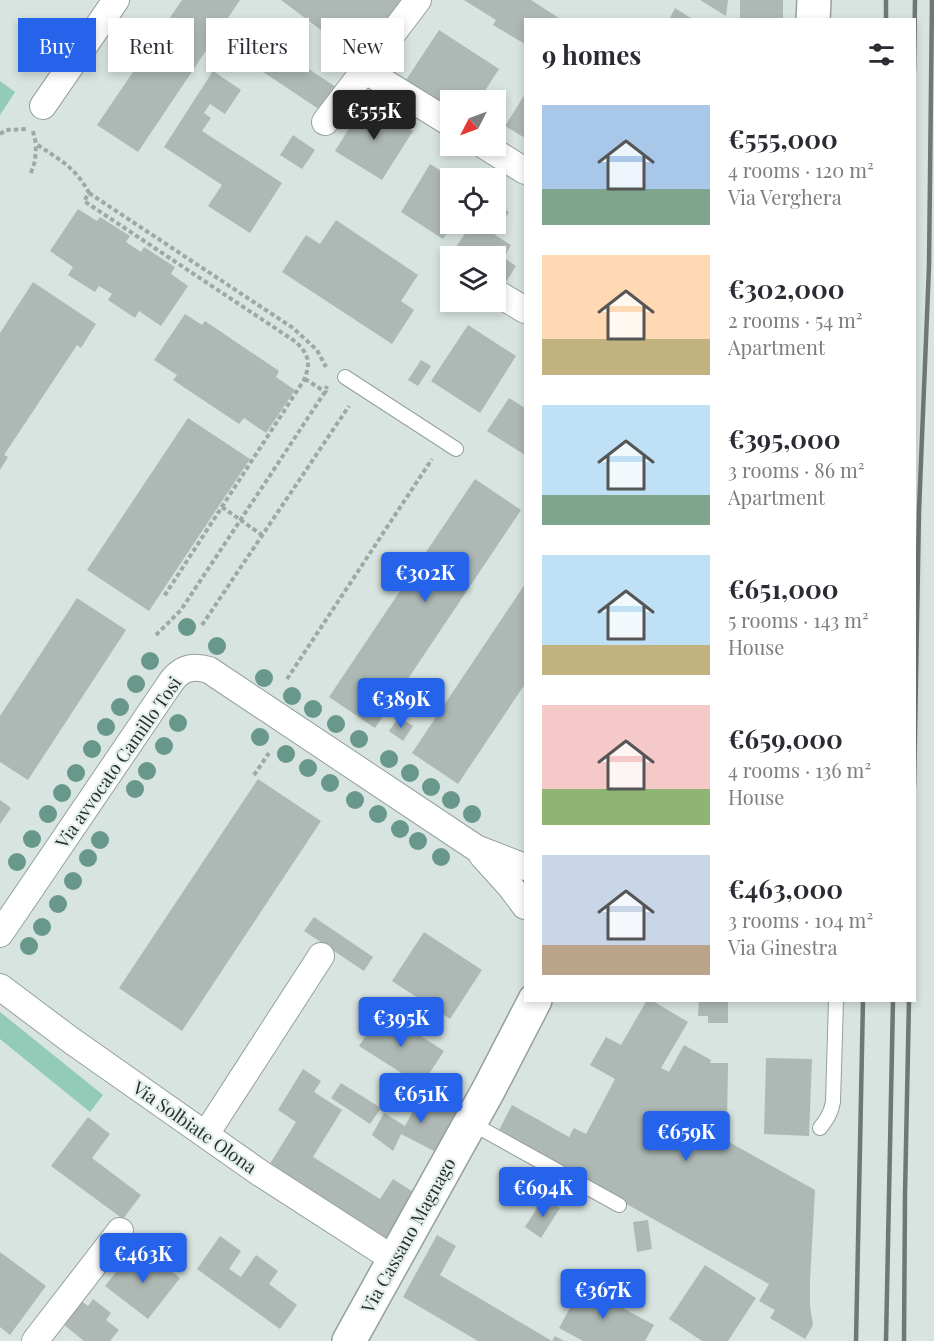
<!DOCTYPE html>
<meta charset="utf-8">
<style>
:root{--surface:#fff;--page:#f7f7f7;--text:#2b2b33;--muted:#7c7c81;--accent:#2563eb}
body{margin:0;font-family:"Playfair Display",serif;background:var(--page);color:var(--text);height:100vh;display:flex;flex-direction:column;font-size:22px;white-space:nowrap}
*{box-sizing:border-box;margin:0}
p{font-size:20px;color:var(--muted)}
.icon{flex:none;width:33px;height:33px;fill:none;stroke:currentColor;stroke-width:2;stroke-linecap:round;stroke-linejoin:round}
.map{position:relative;flex:1;overflow:hidden}
.details{position:absolute;left:524px;top:18px;width:392px;height:984px;display:flex;flex-direction:column;background:var(--surface);border-radius:0px;box-shadow:0 3px 9px #0003}
.details>*{flex:none}
.hud{position:absolute;left:18px;top:18px;width:416px;height:54px;display:flex;gap:12px}
.needle{width:39px;rotate:228deg}
.buttons{position:absolute;left:440px;top:90px;display:grid;gap:12px}
.buttons a{display:grid;place-items:center;width:66px;height:66px;border-radius:0px;background:var(--surface);box-shadow:0 3px 9px #0003;font-size:30px}
.price{position:absolute;translate:-50% -51px;padding:0 14px;border-radius:6px;background:var(--accent);color:#fff;font-size:20px;line-height:39px;filter:drop-shadow(0 2px 3px #0008)}
.price::after{content:'';position:absolute;left:50%;top:36px;width:18px;height:14px;margin-left:-9px;background:inherit;clip-path:polygon(0 0,100% 0,50% 100%)}
.price.current{background:#222;color:#fff}
ul{padding:0;list-style:none}
li{display:flex;align-items:center;gap:18px;height:150px;padding:0 18px}
li span{display:grid;place-items:center;flex:none;width:168px;height:120px;border-radius:0px;color:#555}
li>.icon{margin-inline-start:auto}
span .icon{width:72px;height:72px;fill:#fffc;stroke-width:1}
li b{font-size:26px}
h2{display:flex;justify-content:space-between;align-items:center;height:72px;padding:0 18px;font-size:26px}
.pill{padding:0 21px;border-radius:0px;background:var(--surface);box-shadow:0 3px 9px #0003;font-size:21px;line-height:54px}
.pill.current{background:var(--accent);color:#fff}
.map>svg:first-child{display:block}
</style>
<div class="map">
<svg width="934" height="1341" viewBox="0 0 934 1341">
<rect width="100%" height="100%" fill="#d8e4df"/>
<path fill="#92cbb7" d="M0,81L15,92L0,115Z
M0,1012L103,1095L90,1112L0,1039Z"/>
<path fill="#aeb9b5" d="M182,0H240L138,152L97,125Z
M281,0H412L365,63Z
M464,0H531L562,20H525V44L493,25L496,20Z
M700,0H728L726,16Z
M740,0H783V20H740Z
M675,8L694,20H669Z
M439,30L499,69L479,100H450V108L406,80Z
M262,38L339,89L323,112L247,61Z
M213,71L241,90L225,114L210,104L204,113L211,118L202,131L282,183L250,233L208,206L222,185L164,147Z
M525,94V138L505,126Z
M366,101L413,131L382,180L335,151Z
M293,135L315,150L302,169L280,155Z
M430,164L453,178H450V224H453L443,239L401,212Z
M495,203L509,212L495,235L511,245L504,258L516,266L504,285L495,279V256H460L453,252L471,224H495Z
M78,209L97,221L100,217L130,236L126,242L141,252L144,247L175,267L171,274L188,286L161,326L139,311L135,318L108,300L112,294L99,286L95,292L68,275L73,267L50,251Z
M336,220L418,275L401,301L414,310L392,344L282,272L306,235L320,244Z
M33,282L96,324L81,348L77,345L4,455L8,457L0,470V333Z
M185,314L202,325L205,321L279,371L276,377L295,390L266,433L244,418L239,424L173,380L177,375L154,360Z
M468,325L516,356L480,413L431,381Z
M421,360L431,366L418,386L408,380Z
M509,398L525,408V455L487,431Z
M188,418L250,459L149,611L87,570Z
M475,479L521,510L375,728L329,697Z
M525,584V684L458,784L412,753Z
M77,598L126,630L28,780L0,762V716Z
M399,717L413,726L403,741L389,731Z
M258,779L321,821L182,1031L119,988Z
M0,800L11,808L0,824Z
M314,917L373,957L364,971L304,931Z
M424,932L482,970L450,1019L392,981Z
M647,1000H651L688,1022L661,1068L669,1072L684,1045L711,1060L710,1063H728L727,1127H709V1131L815,1190L810,1281V1306L813,1325L805,1339L770,1318L775,1310L759,1301L769,1284L498,1132L512,1105L569,1137L574,1128L586,1134L615,1079L590,1065L606,1037L621,1045Z
M699,1000H728V1023H708V1016H698Z
M382,1011L444,1051L425,1080L417,1075L414,1081L359,1046Z
M766,1058L812,1059L809,1136L764,1134Z
M303,1069L321,1081L314,1092L342,1110L313,1157L380,1199L393,1179L418,1195L386,1246L266,1170L296,1122L278,1110Z
M341,1083L381,1108L370,1124L331,1098Z
M434,1093L461,1107L438,1153L401,1134L393,1151L372,1135L384,1113L405,1126L420,1098L429,1103Z
M88,1117L110,1134L92,1158L141,1195L123,1219L51,1166Z
M544,1197L560,1208L541,1238L525,1227Z
M648,1220L652,1249L637,1252L633,1222Z
M437,1235L456,1246L440,1275L552,1341L555,1336L564,1341H478L403,1297Z
M220,1236L241,1251L229,1269L241,1277L256,1255L278,1271L269,1284L297,1305L280,1329L197,1269Z
M143,1249L180,1278L148,1319L105,1286L120,1267L125,1271Z
M0,1252L46,1286L10,1335L0,1327Z
M705,1265L756,1298L728,1341H702L669,1319Z
M582,1286L654,1325L645,1341H583L559,1328Z
M76,1297L88,1306L93,1299L111,1313L106,1320L119,1330L110,1341H84L58,1320Z"/>
<g fill="none" stroke-linecap="round" stroke-linejoin="round">
<defs>
<path id="service" d="M345,377L456,449
M471,1123L619,1205
M820,1128C827,1119 831,1113 833,1102L836,1000"/>
<path id="minor" d="M363,69L450,123
M43,106L116,0
M325,122L418,0
M485,146L525,171
M495,292L525,310
M482,855L510,886L525,906
M0,934L171,682C181,668 193,665 209,670L476,848L525,867
M0,987L72,1041L260,1173L395,1260
M206,1134L321,956
M35,1341L120,1231"/>
<path id="tertiary" d="M813,20L814,0
M349,1341L489,1089L535,1000"/>
</defs>
<use href="#service" stroke="#95a09c" stroke-width="16"/>
<use href="#minor" stroke="#95a09c" stroke-width="28"/>
<use href="#tertiary" stroke="#95a09c" stroke-width="36"/>
<path stroke="#9fa8a4" stroke-width="4" stroke-dasharray="4.5 3" stroke-linecap="butt" d="M33,131L36,144C59,159 76,168 89,193L84,201L296,342C309,355 311,363 304,380L163,598
M0,134L6,130L28,129
M31,173L35,161L36,145
M89,193L293,328L317,350L326,367
M305,379L327,393
M222,507L262,535
M202,625L349,406
M156,635L181,610L325,392L327,386
M287,679L432,459
M254,775L269,753"/>
<use href="#service" stroke="#fff" stroke-width="14"/>
<use href="#minor" stroke="#fff" stroke-width="26"/>
<use href="#tertiary" stroke="#fff" stroke-width="33"/>
<path stroke="#707875" stroke-width="4.5" d="M886,20V0
M914,71L915,0
M914,787L919,511L929,266L932,0
M856,1341L863,1000
M886,1341L893,1000
M904,1341L905,1195L909,1000"/>
</g>
<g fill="#67988b">
<circle cx="187" cy="627" r="9"/>
<circle cx="217" cy="646" r="9"/>
<circle cx="150" cy="661" r="9"/>
<circle cx="264" cy="678" r="9"/>
<circle cx="136" cy="684" r="9"/>
<circle cx="292" cy="696" r="9"/>
<circle cx="120" cy="707" r="9"/>
<circle cx="313" cy="709" r="9"/>
<circle cx="178" cy="723" r="9"/>
<circle cx="336" cy="724" r="9"/>
<circle cx="106" cy="727" r="9"/>
<circle cx="260" cy="737" r="9"/>
<circle cx="359" cy="739" r="9"/>
<circle cx="164" cy="746" r="9"/>
<circle cx="92" cy="749" r="9"/>
<circle cx="286" cy="754" r="9"/>
<circle cx="389" cy="759" r="9"/>
<circle cx="308" cy="768" r="9"/>
<circle cx="147" cy="771" r="9"/>
<circle cx="76" cy="773" r="9"/>
<circle cx="410" cy="773" r="9"/>
<circle cx="330" cy="783" r="9"/>
<circle cx="431" cy="787" r="9"/>
<circle cx="135" cy="789" r="9"/>
<circle cx="62" cy="793" r="9"/>
<circle cx="355" cy="800" r="9"/>
<circle cx="451" cy="800" r="9"/>
<circle cx="48" cy="814" r="9"/>
<circle cx="378" cy="814" r="9"/>
<circle cx="472" cy="814" r="9"/>
<circle cx="400" cy="829" r="9"/>
<circle cx="32" cy="839" r="9"/>
<circle cx="100" cy="840" r="9"/>
<circle cx="418" cy="841" r="9"/>
<circle cx="441" cy="857" r="9"/>
<circle cx="88" cy="858" r="9"/>
<circle cx="17" cy="862" r="9"/>
<circle cx="73" cy="881" r="9"/>
<circle cx="58" cy="904" r="9"/>
<circle cx="42" cy="927" r="9"/>
<circle cx="29" cy="946" r="9"/>
</g>
<g text-anchor="middle" dominant-baseline="central" stroke-width="4.5" stroke-linejoin="round" paint-order="stroke">
<g font-size="18" fill="#2b302e" stroke="#e5f1ec">
<text transform="translate(118 762) rotate(-55)">Via avvocato Camillo Tosi</text>
<text transform="translate(195 1127) rotate(35)">Via Solbiate Olona</text>
<text transform="translate(408 1235) rotate(-61)">Via Cassano Magnago</text>
</g>
</g>
</svg>
<div class="buttons">
<a><svg class="needle" viewBox="-14 -14 28 28"><path d="M0-13l5 13h-10z" fill="#e53935"/><path d="M0 13l5-13h-10z" fill="#7c7c81"/></svg></a>
<a><svg class="icon" aria-label="locate" viewBox="0 0 24 24"><circle cx="12" cy="12" r="6"/><path d="M12 2v4M12 18v4M2 12h4M18 12h4"/></svg></a>
<a><svg class="icon" aria-label="layers" viewBox="0 0 24 24"><path d="M12 4l9 5-9 5-9-5zM3 14l9 5 9-5"/></svg></a>
</div>
<b class="price current" style="left:374px;top:141px">€555K</b>
<b class="price" style="left:425px;top:603px">€302K</b>
<b class="price" style="left:401px;top:729px">€389K</b>
<b class="price" style="left:401px;top:1048px">€395K</b>
<b class="price" style="left:421px;top:1124px">€651K</b>
<b class="price" style="left:686px;top:1162px">€659K</b>
<b class="price" style="left:543px;top:1218px">€694K</b>
<b class="price" style="left:143px;top:1284px">€463K</b>
<b class="price" style="left:603px;top:1320px">€367K</b>
<div class="hud">
<a class="pill current">Buy</a>
<a class="pill">Rent</a>
<a class="pill">Filters</a>
<a class="pill">New</a>
</div>
<section class="details">
<h2>9 homes<svg class="icon" aria-label="filters" viewBox="0 0 24 24"><path d="M4 7h16M4 17h16"/><circle cx="9" cy="7" r="2"/><circle cx="15" cy="17" r="2"/></svg></h2>
<ul>
<li><span style="background:linear-gradient(#a9c7e8 70%,#7fa58c 0)"><svg class="icon" aria-label="home" viewBox="0 0 24 24"><path d="M3 11l9-7 9 7M6 9v11h12V9"/></svg></span><div><b>€555,000</b><p>4 rooms · 120 m²</p><p>Via Verghera</p></div></li>
<li><span style="background:linear-gradient(#ffd9b3 70%,#c2b280 0)"><svg class="icon" aria-label="home" viewBox="0 0 24 24"><path d="M3 11l9-7 9 7M6 9v11h12V9"/></svg></span><div><b>€302,000</b><p>2 rooms · 54 m²</p><p>Apartment</p></div></li>
<li><span style="background:linear-gradient(#bfe0f5 75%,#7fa58c 0)"><svg class="icon" aria-label="home" viewBox="0 0 24 24"><path d="M3 11l9-7 9 7M6 9v11h12V9"/></svg></span><div><b>€395,000</b><p>3 rooms · 86 m²</p><p>Apartment</p></div></li>
<li><span style="background:linear-gradient(#bfe0f5 75%,#c2b280 0)"><svg class="icon" aria-label="home" viewBox="0 0 24 24"><path d="M3 11l9-7 9 7M6 9v11h12V9"/></svg></span><div><b>€651,000</b><p>5 rooms · 143 m²</p><p>House</p></div></li>
<li><span style="background:linear-gradient(#f6c9c9 70%,#8fb573 0)"><svg class="icon" aria-label="home" viewBox="0 0 24 24"><path d="M3 11l9-7 9 7M6 9v11h12V9"/></svg></span><div><b>€659,000</b><p>4 rooms · 136 m²</p><p>House</p></div></li>
<li><span style="background:linear-gradient(#c9d6e8 75%,#b9a48a 0)"><svg class="icon" aria-label="home" viewBox="0 0 24 24"><path d="M3 11l9-7 9 7M6 9v11h12V9"/></svg></span><div><b>€463,000</b><p>3 rooms · 104 m²</p><p>Via Ginestra</p></div></li>
</ul>
</section>
</div>
